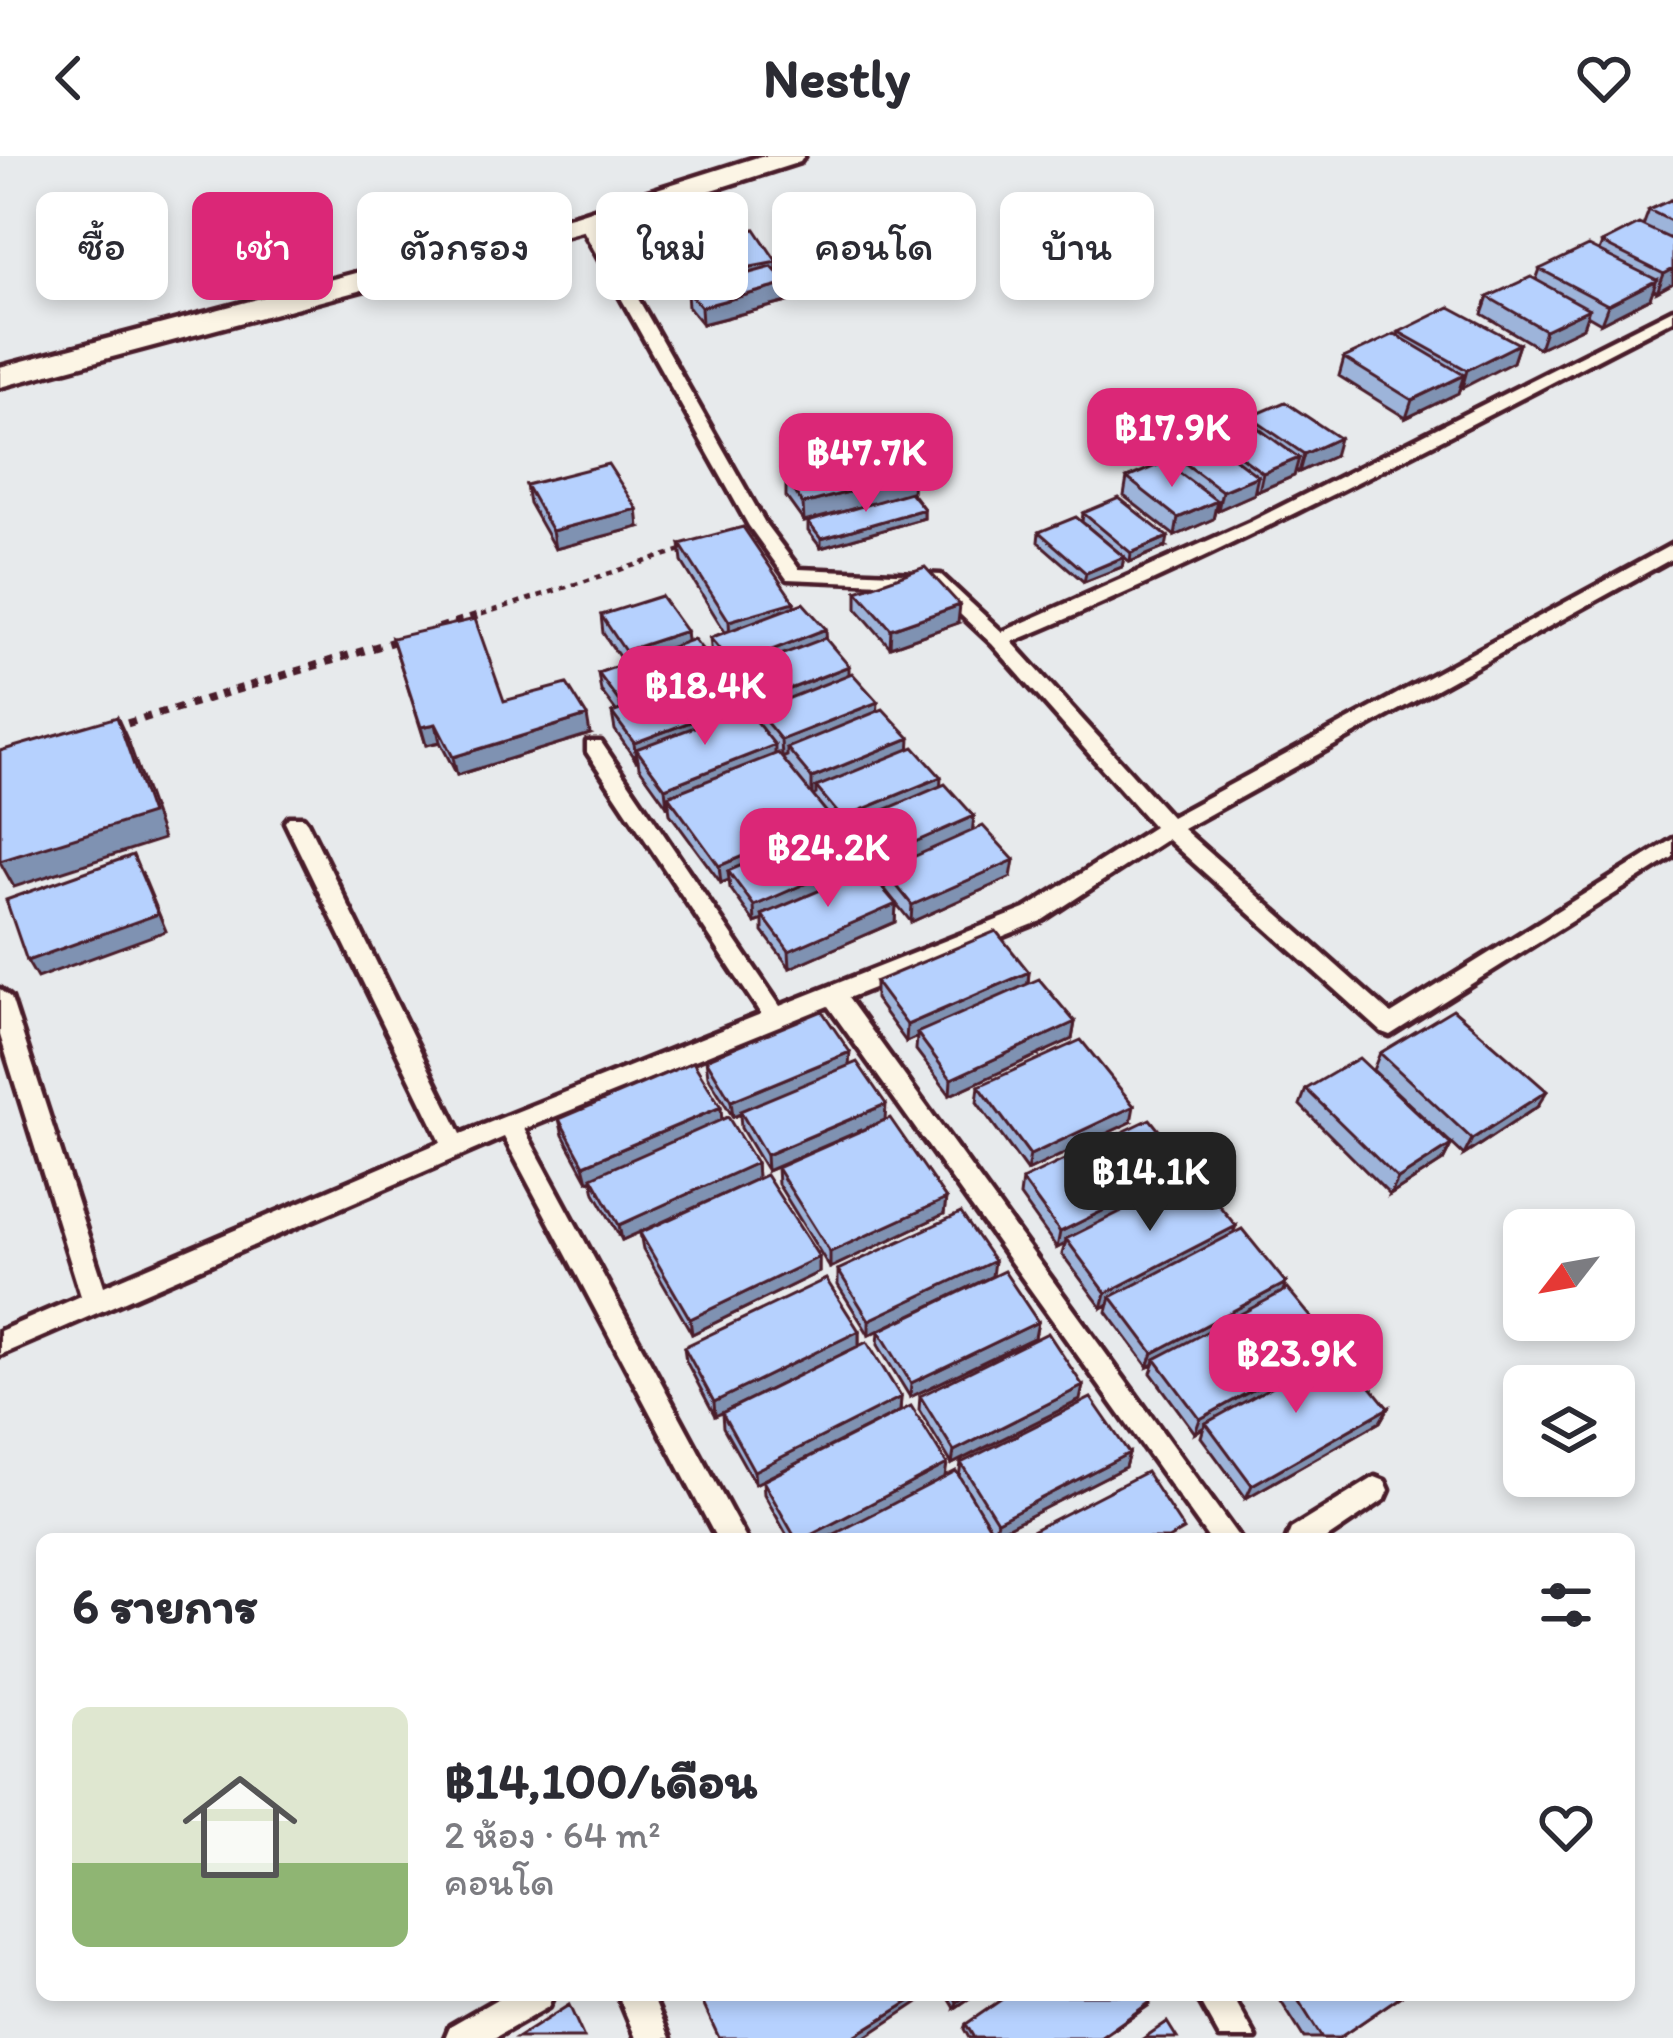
<!DOCTYPE html>
<html lang="th">
<meta charset="utf-8">
<style>
:root{--surface:#fff;--page:#f2f2f3;--text:#2b2b33;--muted:#7c7c81;--line:#e1e1e2;--accent:#db2777}
body{margin:0;font-family:Itim,"Playpen Sans Thai",sans-serif;background:var(--page);color:var(--text);height:100vh;display:flex;flex-direction:column;font-size:45px;white-space:nowrap}
*{box-sizing:border-box;margin:0}
p{font-size:39px;color:var(--muted)}
.icon{flex:none;width:66px;height:66px;fill:none;stroke:currentColor;stroke-width:2;stroke-linecap:round;stroke-linejoin:round}
.map{position:relative;flex:1;overflow:hidden}
.drawer{position:absolute;left:36px;top:1377px;width:1599px;height:468px;display:flex;flex-direction:column;background:var(--surface);border-radius:18px;box-shadow:0 6px 18px #0003}
.drawer>*{flex:none}
.banner{position:absolute;left:36px;top:36px;width:1602px;height:108px;display:flex;gap:24px}
.needle{width:78px;rotate:239deg}
.buttons{position:absolute;left:1503px;top:1053px;display:grid;gap:24px}
.buttons a{display:grid;place-items:center;width:132px;height:132px;border-radius:18px;background:var(--surface);box-shadow:0 6px 18px #0003;font-size:60px}
.price{position:absolute;translate:-50% -102px;padding:0 27px;border-radius:24px;background:var(--accent);color:#fff;font-size:39px;line-height:78px;filter:drop-shadow(0 3px 6px #0008)}
.price::after{content:'';position:absolute;left:50%;top:72px;width:36px;height:27px;margin-left:-18px;background:inherit;clip-path:polygon(0 0,100% 0,50% 100%)}
.price.active{background:#222;color:#fff}
ul{padding:0;list-style:none}
li{display:flex;align-items:center;gap:36px;height:300px;padding:0 36px}
li+li{border-top:3px solid var(--line)}
li span{display:grid;place-items:center;flex:none;width:336px;height:240px;border-radius:18px;color:#555}
li>.icon{margin-inline-start:auto}
span .icon{width:144px;height:144px;fill:#fffc;stroke-width:1}
li b{font-size:51px}
h2{display:flex;justify-content:space-between;align-items:center;height:144px;padding:0 36px;font-size:51px}
.chip{padding:0 42px;border-radius:18px;background:var(--surface);box-shadow:0 6px 18px #0003;font-size:42px;line-height:108px}
.chip.active{background:var(--accent);color:#fff}
header{display:flex;justify-content:space-between;align-items:center;height:156px;padding:0 36px;background:var(--surface);font-size:54px;font-weight:700}
.map>svg:first-child{display:block}
</style>
<header><svg class="icon" aria-label="back" viewBox="0 0 24 24"><path d="M15 5l-7 7 7 7"/></svg>Nestly<svg class="icon" aria-label="heart" viewBox="0 0 24 24"><path d="M12 20l-8-8c-3-5 5-10 8-4 3-6 11-1 8 4z"/></svg></header>
<div class="map">
<svg width="1673" height="1882" viewBox="0 0 1673 1882">
<rect width="100%" height="100%" fill="#e7eaec"/>
<filter id="ink" filterUnits="userSpaceOnUse"><feTurbulence type="fractalNoise" baseFrequency=".00833" numOctaves="2"/><feDisplacementMap in="SourceGraphic" scale="24" xChannelSelector="R" yChannelSelector="G"/><feConvolveMatrix kernelMatrix="1 2 1 2 8 2 1 2 1" color-interpolation-filters="sRGB"/></filter>
<g filter="url(#ink)">
<g fill="none" stroke-linecap="round" stroke-linejoin="round">
<defs>
<path id="lane" d="M581,62L594,65L766,369L799,413L941,419L1002,476L1250,366L1673,153V164C1455,276 1239,392 1012,486L1171,661L1673,388V402L1183,673L1391,858L1673,683V701L1390,879L1382,876L1167,683L1041,765L848,842L1240,1383H1209L828,850L524,973L746,1383H717L504,981L0,1199V1175L81,1140L0,879V833L11,842L104,1130L441,986L285,666L289,661H303L307,666L461,978L761,858L587,596V586H601L780,850L1025,753L1154,671L992,488L929,429L787,423L749,370L578,65Z
M1375,1321L1385,1325L1389,1334L1385,1343L1326,1383H1287L1291,1373Z
M504,1839H553L548,1851L494,1882H445L450,1870Z
M618,1839H652L670,1882H636Z
M1196,1839H1232L1256,1882H1220Z"/>
<path id="street" d="M761,0H804L800,6L597,71L0,231V211L575,59Z"/>
</defs>
<use href="#lane" stroke="#4a1f2b" stroke-width="9"/>
<use href="#street" stroke="#4a1f2b" stroke-width="9"/>
<path stroke="#4a1f2b" stroke-width="4.5" stroke-dasharray="6 6" stroke-linecap="butt" d="M470,462L688,392"/>
<path stroke="#4a1f2b" stroke-width="8" stroke-dasharray="8 8" stroke-linecap="butt" d="M439,472L479,459
M112,572L402,483"/>
<use href="#lane" fill="#fcf5e5" fill-rule="evenodd"/>
<use href="#street" fill="#fcf5e5" fill-rule="evenodd"/>
</g>
<path fill="#9db4da" stroke="#4a1f2b" stroke-width="3" d="M1673,43V127L1657,136L1653,133L1650,142L1601,167L1587,159L1583,171L1539,192L1482,158L1488,141L1536,124L1540,113L1599,95L1602,87L1643,70L1649,54Z
M667,89L777,106V117L787,128V146L702,168L688,151L687,137L669,107Z
M1399,176L1519,188L1513,206L1460,231L1458,237L1406,262L1339,220L1344,202L1398,180Z
M1250,261L1334,300L1299,316L1296,314L1294,320L1259,335L1255,333L1254,338L1218,354L1216,352L1213,363L1175,380L1124,340L1127,322L1168,308L1170,296L1210,284L1211,279L1249,266Z
M786,323L912,337L924,353V362L821,392L808,375V366L854,353L804,366L786,341Z
M526,329L639,371L555,393L529,347Z
M1083,357L1166,391L1130,406L1082,366Z
M1039,376L1124,401L1122,411L1084,426L1038,386Z
M680,388L794,450L827,484L849,518L878,555L940,630L973,675L1011,721L911,766L883,731L884,717L873,721L847,688V678L842,680L832,667V672L858,717L896,748L895,766L790,812L763,776V764L755,767L730,732L729,724L721,727L670,658L669,649L667,650L639,611L638,605H636L615,574L612,557L616,555L601,535L598,517L624,508L603,477L601,459L686,475L687,485L717,512V518L732,536L731,524L712,500L710,482L725,476L682,406Z
M857,435L958,467L890,491L857,453Z
M392,482L504,545L590,578L457,619L440,586L426,589Z
M1029,816L1028,829L1075,866L1072,883L950,939L916,894L917,881L906,886L875,843V826Z
M1380,897L1537,951L1464,999L1373,914Z
M706,903L849,909L885,964L946,1043L944,1058L830,1112L778,1028L777,1012L832,988L767,1015L741,972L740,958L733,961L708,920Z
M979,930L1131,966L1027,1015L977,946Z
M1306,933L1451,989L1443,1005L1390,1039L1300,949Z
M559,963L722,964L756,1007L757,1023L622,1084L595,1037L592,1023L588,1025L563,979Z
M1189,1012L1185,1023L1233,1078L1286,1127L1282,1137L1334,1189L1329,1199L1388,1252L1380,1266L1246,1342L1201,1281L1204,1271L1195,1277L1151,1217L1154,1209L1148,1211L1107,1156L1109,1148L1102,1152L1062,1098L1065,1088L1057,1092L1020,1040L1022,1024Z
M640,1077L819,1101V1116L692,1178L643,1093Z
M838,1114L992,1120L869,1179L838,1129Z
M1038,1166L1035,1181L910,1241L878,1189L879,1175Z
M859,1175V1190L715,1260L686,1205L684,1191Z
M920,1240L1080,1244L952,1308L919,1254Z
M901,1241L900,1255L755,1328L723,1271L722,1257Z
M1129,1297L1125,1311L994,1378L959,1321L961,1307Z
M945,1320L993,1376L992,1383H789L764,1338L763,1325Z
M947,1839H974L955,1852Z
M1277,1839H1402L1339,1882H1304Z
M1151,1848L1102,1882H969L964,1873L966,1868Z"/>
<path fill="#7f92b2" stroke="#4a1f2b" stroke-width="3" d="M777,106V124L688,136V123Z
M1673,113V127L1657,136L1664,118Z
M1657,124L1650,142L1601,167L1608,149Z
M787,128V146L702,168L701,151Z
M1589,153L1583,171L1539,192L1545,174Z
M1519,188L1513,206L1462,232L1467,214Z
M1464,219L1458,237L1406,262L1412,244Z
M1339,282L1334,300L1299,316L1304,298Z
M1299,302L1294,320L1259,335L1263,317Z
M913,319L912,337L804,366L803,348Z
M1258,320L1254,338L1218,354L1222,335Z
M1217,345L1213,363L1175,380L1178,362Z
M637,353L639,371L555,393L552,375Z
M924,353V362L821,392V383Z
M1168,381L1166,391L1130,406L1131,397Z
M1124,401L1122,411L1084,426L1086,417Z
M794,446L795,465L730,483L729,465Z
M960,449L958,467L890,491L891,473Z
M826,473L827,491L734,521L733,509Z
M686,475L688,493L628,513L625,495Z
M849,510V528L757,555L758,564L755,565L754,547Z
M717,512L718,530L622,565L620,547Z
M878,546L877,564L787,592V600L782,602L781,584Z
M741,547L742,565L636,593L638,605H636L634,587Z
M587,560L590,578L457,619L453,601Z
M117,561L129,587L163,683L14,731L0,706Z
M436,568L440,586L426,589L421,571Z
M910,582L909,600L816,631V638L812,640V622Z
M775,589V607L668,640L669,649L667,650L665,632Z
M941,621L940,638L847,670V678L842,680V662Z
M974,660L972,678L873,721L874,704Z
M832,663V681L728,715L729,724L721,727L719,710Z
M859,704L858,722L762,759L763,764L755,767L754,750Z
M1014,704L1011,721L911,766L912,749Z
M142,717L166,775L37,822L27,805Z
M896,748L895,766L790,812L789,795Z
M1029,816L1027,833L917,877V881L906,886L907,869Z
M1075,866L1072,883L950,939L951,923Z
M850,896L849,912L733,961L731,945Z
M1547,935L1537,951L1464,999L1472,983Z
M886,948L885,964L767,1015L766,999Z
M1134,950L1131,966L1027,1015L1030,999Z
M721,951L722,967L588,1025L584,1009Z
M1451,989L1443,1005L1390,1039L1398,1023Z
M756,1007L757,1023L622,1084L619,1069Z
M1189,1012L1184,1028L1066,1083L1065,1088L1057,1092L1060,1076Z
M946,1043L944,1058L830,1112V1096Z
M1236,1070L1230,1085L1111,1141L1109,1148L1102,1152L1106,1137Z
M819,1101V1116L692,1178L690,1163Z
M994,1105L992,1120L869,1179V1164Z
M1286,1127L1280,1142L1155,1203L1154,1208L1148,1211L1153,1197Z
M1038,1166L1035,1181L910,1241L911,1227Z
M859,1175V1190L715,1260L714,1246Z
M1334,1189L1327,1204L1206,1267L1204,1271L1195,1277L1200,1263Z
M1083,1230L1080,1244L952,1308L954,1295Z
M901,1241L900,1255L755,1328L754,1315Z
M1388,1252L1380,1266L1246,1342L1252,1329Z
M1129,1297L1125,1311L994,1378L997,1365Z
M947,1308L945,1321L827,1383H803Z
M920,1839H929L864,1882H851Z
M967,1839H974L955,1852L957,1846Z"/>
<path fill="#b6d1fe" stroke="#4a1f2b" stroke-width="3" d="M1673,43V66L1649,54Z
M1639,68L1673,84V113L1664,118L1602,87Z
M755,73L777,106L688,123L667,89Z
M1588,90L1657,124L1608,149L1540,113Z
M772,111L787,128L701,151L686,134Z
M1531,121L1589,153L1545,174L1488,141Z
M1450,151L1519,188L1467,214L1399,176Z
M1395,178L1464,219L1412,244L1344,202Z
M1285,246L1339,282L1304,298L1250,261Z
M1247,264L1299,302L1263,317L1211,279Z
M1206,281L1258,320L1222,335L1170,296Z
M894,295L913,319L803,348L786,323Z
M1165,306L1217,345L1178,362L1127,322Z
M608,308L637,353L552,375L526,329Z
M910,336L924,353L821,383L808,366Z
M1119,342L1168,381L1131,397L1083,357Z
M1076,361L1124,401L1086,417L1039,376Z
M743,371L794,446L729,465L680,388Z
M925,411L960,449L891,473L857,435Z
M661,440L686,475L625,495L601,459Z
M803,447L826,473L733,509L710,482Z
M475,463L504,545L567,528L587,560L453,601L436,568L421,571L392,482Z
M825,482L849,510L754,547L731,518Z
M694,483L717,512L620,547L598,517Z
M852,517L878,546L781,584L757,555Z
M718,518L741,547L634,587L612,557Z
M745,552L775,589L665,632L636,593Z
M883,553L910,582L812,622L787,592Z
M117,561L151,658L0,705V595Z
M914,591L941,621L842,662L816,631Z
M778,597L832,663L719,710L668,640Z
M945,628L974,660L874,704L847,670Z
M983,670L1014,704L912,749L884,714Z
M831,671L859,704L754,750L728,715Z
M133,699L158,758L27,805L6,744Z
M867,714L896,748L789,795L762,759Z
M996,775L1029,816L907,869L875,826Z
M1039,823L1075,866L951,923L917,877Z
M1453,853L1547,935L1472,983L1380,897Z
M822,855L850,896L731,945L706,903Z
M1081,884L1134,950L1030,999L979,930Z
M1359,902L1451,989L1398,1023L1306,933Z
M693,906L721,951L584,1009L559,963Z
M857,906L886,948L766,999L740,955Z
M728,961L756,1007L619,1069L592,1021Z
M890,962L946,1043L830,1096L777,1012Z
M1150,963L1189,1012L1060,1076L1022,1024Z
M766,1019L819,1101L690,1163L640,1077Z
M1194,1019L1236,1070L1106,1137L1066,1083Z
M961,1057L994,1105L869,1164L838,1114Z
M1242,1073L1286,1127L1153,1197L1111,1141Z
M1004,1115L1038,1166L911,1227L879,1175Z
M826,1123L859,1175L714,1246L684,1191Z
M1288,1133L1334,1189L1200,1263L1155,1203Z
M1048,1177L1083,1230L954,1295L920,1240Z
M867,1186L901,1241L754,1315L722,1257Z
M1340,1193L1388,1252L1252,1329L1206,1267Z
M1091,1242L1129,1297L997,1365L961,1307Z
M911,1250L947,1308L803,1383H796L763,1325Z
M956,1315L993,1376L979,1383H825Z
M1146,1316L1184,1374L1168,1383H1016Z
M699,1839H920L851,1882H719Z
M953,1839H967L957,1846Z
M1008,1839H1155L1156,1842L1100,1882H974L966,1868Z
M1295,1839H1402L1339,1882H1322Z
M569,1849L584,1882H517Z
M1167,1866L1177,1882H1144Z"/>
</g>
</svg>
<div class="buttons">
<a><svg class="needle" viewBox="-14 -14 28 28"><path d="M0-13l5 13h-10z" fill="#e53935"/><path d="M0 13l5-13h-10z" fill="#7c7c81"/></svg></a>
<a><svg class="icon" aria-label="layers" viewBox="0 0 24 24"><path d="M12 4l9 5-9 5-9-5zM3 14l9 5 9-5"/></svg></a>
</div>
<b class="price" style="left:1172px;top:334px">฿17.9K</b>
<b class="price" style="left:866px;top:359px">฿47.7K</b>
<b class="price" style="left:705px;top:592px">฿18.4K</b>
<b class="price" style="left:828px;top:754px">฿24.2K</b>
<b class="price active" style="left:1150px;top:1078px">฿14.1K</b>
<b class="price" style="left:1296px;top:1260px">฿23.9K</b>
<div class="banner">
<a class="chip">ซื้อ</a>
<a class="chip active">เช่า</a>
<a class="chip">ตัวกรอง</a>
<a class="chip">ใหม่</a>
<a class="chip">คอนโด</a>
<a class="chip">บ้าน</a>
</div>
<section class="drawer">
<h2>6 รายการ<svg class="icon" aria-label="filters" viewBox="0 0 24 24"><path d="M4 7h16M4 17h16"/><circle cx="9" cy="7" r="2"/><circle cx="15" cy="17" r="2"/></svg></h2>
<ul>
<li><span style="background:linear-gradient(#dfe7d0 65%,#8fb573 0)"><svg class="icon" aria-label="home" viewBox="0 0 24 24"><path d="M3 11l9-7 9 7M6 9v11h12V9"/></svg></span><div><b>฿14,100/เดือน</b><p>2 ห้อง · 64 m²</p><p>คอนโด</p></div><svg class="icon" aria-label="heart" viewBox="0 0 24 24"><path d="M12 20l-8-8c-3-5 5-10 8-4 3-6 11-1 8 4z"/></svg></li>
</ul>
</section>
</div>
